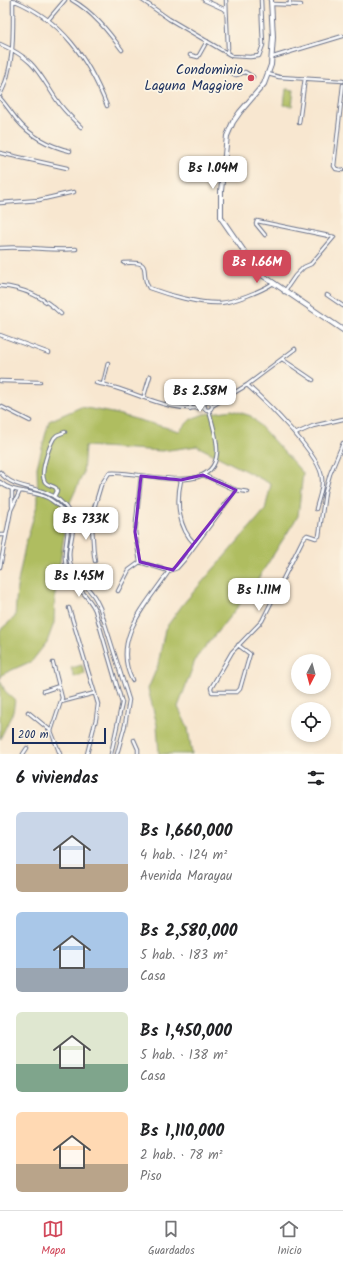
<!DOCTYPE html>
<html lang="es">
<meta charset="utf-8">
<style>
:root{--surface:#fff;--page:#f6f6f6;--text:#202124;--muted:#757577;--line:#e0e0e0;--accent:#d1495b}
body{margin:0;font-family:Kalam,sans-serif;background:var(--page);color:var(--text);height:100vh;display:flex;flex-direction:column;font-size:15px;white-space:nowrap}
*{box-sizing:border-box;margin:0}
p{font-size:13px;color:var(--muted)}
.icon{flex:none;width:22px;height:22px;fill:none;stroke:currentColor;stroke-width:2;stroke-linecap:round;stroke-linejoin:round}
.map{position:relative;height:754px;overflow:hidden}
.panel{display:flex;flex-direction:column;background:var(--surface);flex:1}
.panel>*{flex:none}
.needle{width:26px;rotate:186deg}
.fabs{position:absolute;left:291px;top:654px;display:grid;gap:8px}
.fabs a{display:grid;place-items:center;width:40px;height:40px;border-radius:50%;background:var(--surface);box-shadow:0 2px 6px #0003;font-size:20px}
.scale{position:absolute;left:12px;bottom:10px;width:94px;box-sizing:border-box;padding-left:4px;border:2px solid #1b2f5e;border-top:0;font-size:11px;line-height:14px;white-space:nowrap;color:#1b2f5e;-webkit-text-stroke:3px #fcf5e5;paint-order:stroke}
.price{position:absolute;translate:-50% -34px;padding:0 9px;border-radius:8px;background:#fff;color:#222;font-size:13px;line-height:26px;filter:drop-shadow(0 1px 2px #0008)}
.price::after{content:'';position:absolute;left:50%;top:24px;width:12px;height:9px;margin-left:-6px;background:inherit;clip-path:polygon(0 0,100% 0,50% 100%)}
.price.selected{background:var(--accent);color:#fff}
ul{padding:0;list-style:none}
li{display:flex;align-items:center;gap:12px;height:100px;padding:0 16px}
li span{display:grid;place-items:center;flex:none;width:112px;height:80px;border-radius:6px;color:#555}
li>.icon{margin-inline-start:auto}
span .icon{width:48px;height:48px;fill:#fffc;stroke-width:1}
li b{font-size:17px}
h2{display:flex;justify-content:space-between;align-items:center;height:48px;padding:0 16px;font-size:17px}
.tabs{display:flex;justify-content:space-around;align-items:center;height:56px;border-top:1px solid var(--line);background:var(--surface);font-size:11px;color:var(--muted)}
.tabs a{display:grid;justify-items:center;gap:2px}
.tabs .selected{color:var(--accent)}
.map>svg:first-child{display:block}
</style>
<div class="map">
<svg width="343" height="754" viewBox="0 0 343 754">
<rect width="100%" height="100%" fill="#fcf5e5"/>
<filter id="ink" filterUnits="userSpaceOnUse"><feTurbulence type="fractalNoise" baseFrequency=".025" numOctaves="2"/><feDisplacementMap in="SourceGraphic" scale="8" xChannelSelector="R" yChannelSelector="G"/><feConvolveMatrix kernelMatrix="1 2 1 2 8 2 1 2 1" color-interpolation-filters="sRGB"/></filter>
<filter id="wash" filterUnits="userSpaceOnUse"><feTurbulence type="fractalNoise" baseFrequency=".012" numOctaves="4" result="noise"/><feDisplacementMap in="SourceGraphic" scale="16" xChannelSelector="R" yChannelSelector="G"/><feGaussianBlur stdDeviation="0.9" result="paint"/><feColorMatrix in="noise" values="0 0 0 0 0 0 0 0 0 0 0 0 0 0 0 0 0 1.4 0 .05"/><feComposite in="paint" operator="in"/></filter>
<g filter="url(#wash)">
<rect width="100%" height="100%" fill="#f8e7d0"/>
<path fill="#afbd60" stroke="#65765f" d="M286,89L294,90L292,106L284,105Z
M81,407L117,414L179,431L191,419L204,414L232,410L251,416L303,473L298,516L249,593L196,658L178,707L188,728L192,754H159L157,725L148,689L158,665L165,629L183,604L265,510L271,484L197,446L162,451L85,446L83,474L62,520L64,536L55,595L54,623L47,642L32,661L3,674L0,679V630L15,617L17,587L25,546L38,502L37,467L49,421Z
M82,665L85,674L74,677L71,668Z
M0,680L5,691L15,700L13,712L0,739Z"/>
</g>
<g filter="url(#ink)">
<g fill="none" stroke-linecap="round" stroke-linejoin="round">
<defs>
<path id="street" d="M13,0C62,20 88,58 107,106
M72,0C93,12 108,31 122,50
M142,0L169,19L232,56L250,57L259,56L263,45L261,0
M204,0L226,10
M226,0L228,48L227,52
M290,0V5
M272,4L301,5
M48,20L65,0
M0,44C34,59 37,70 56,99C63,110 72,118 81,127
M190,55L198,57L207,41
M273,57L343,36
M211,72L223,70L236,75L245,72L253,77
M268,74L279,77L343,81
M343,85L334,166L336,169L343,170
M0,95C15,67 13,30 13,0
M0,98C6,105 11,112 17,120C31,137 49,146 70,151
M299,123L305,78
M0,153L67,168
M0,203L39,200L74,192
M265,235L256,224L257,221L334,237
M0,248C26,246 50,251 76,249
M124,263C156,261 138,271 149,288C168,295 200,304 220,303C234,302 261,291 272,284
M0,286C24,288 44,297 61,314
M284,292L295,276L304,267L311,264L334,237
M327,295L343,306
M0,335L49,353
M282,359L313,380
M0,381L40,382
M96,383C133,389 167,414 205,407
M103,384L108,363
M247,385C265,401 322,456 322,479C323,489 318,500 316,509
M144,396L150,376
M204 406a4 4 0 1 1 8 0a4 4 0 1 1-8 0Z
M0,406L30,421
M212,406L247,385L295,349
M190,409L192,389
M295,434L313,426L343,419
M0,472C14,491 41,485 59,500C87,525 63,542 71,566C75,577 86,585 93,595C96,599 98,604 100,608L129,700L125,725L117,754
M203,475L236,490L248,492
M141,476L135,532L140,562L169,571
M181,480C176,502 178,528 195,544
M0,482C14,495 36,489 51,500C83,521 58,544 67,570C72,585 88,594 95,610L122,703L111,754
M54,497L57,491L56,488C52,485 48,486 45,482C39,474 49,447 54,438L57,435L65,432
M12,506V489
M64,513L90,517
M90,517C94,532 92,546 95,561
M74,529L92,515L101,485L109,473C138,469 214,500 217,452C218,439 212,424 209,410
M0,535H5
M0,567L11,510L20,491
M118,591L129,570L140,562
M69,608L98,704L96,719L87,754
M238,645L250,654L240,689L237,692H212L211,688L232,652L262,621L303,539L307,535L316,538L319,536L325,492L330,474L343,443
M132,680C111,638 148,603 169,571L177,568L184,560L236,490
M44,691L59,686
M61,702L95,693
M28,712L51,731L60,754
M51,731L62,698L53,663
M134,740L138,749V754
M23,754L27,748"/>
<path id="secondary" d="M271,0L273,37L271,65L264,84L240,112L233,122L227,136L221,191V218L259,273L343,330"/>
</defs>
<use href="#street" stroke="#686f86" stroke-width="4.5"/>
<use href="#secondary" stroke="#686f86" stroke-width="6"/>
<use href="#street" stroke="#fff" stroke-width="2.5"/>
<use href="#secondary" stroke="#fff" stroke-width="4"/>
</g>
</g>
<path fill="none" stroke="#7b2cbf" stroke-width="3" stroke-linejoin="round" d="M203,475L236,490L173,570L140,562L135,532L141,476L181,480Z"/>
<circle fill="#d1495b" stroke="#fcf5e5" stroke-width="1.5" cx="251" cy="78" r="4"/>
<g text-anchor="middle" dominant-baseline="central" stroke-width="3.5" stroke-linejoin="round" paint-order="stroke">
<g font-size="14" fill="#1b2f5e" stroke="#fcf5e5" text-anchor="end">
<text x="243" y="70">Condominio<tspan x="243" dy="16">Laguna Maggiore</tspan></text>
</g>
</g>
</svg>
<div class="fabs">
<a><svg class="needle" viewBox="-14 -14 28 28"><path d="M0-13l5 13h-10z" fill="#e53935"/><path d="M0 13l5-13h-10z" fill="#757577"/></svg></a>
<a><svg class="icon" aria-label="locate" viewBox="0 0 24 24"><circle cx="12" cy="12" r="6"/><path d="M12 2v4M12 18v4M2 12h4M18 12h4"/></svg></a>
</div>
<div class="scale">200 m</div>
<b class="price" style="left:213px;top:190px">Bs 1.04M</b>
<b class="price selected" style="left:257px;top:284px">Bs 1.66M</b>
<b class="price" style="left:200px;top:413px">Bs 2.58M</b>
<b class="price" style="left:86px;top:541px">Bs 733K</b>
<b class="price" style="left:79px;top:598px">Bs 1.45M</b>
<b class="price" style="left:259px;top:612px">Bs 1.11M</b>
</div>
<section class="panel">
<h2>6 viviendas<svg class="icon" aria-label="filters" viewBox="0 0 24 24"><path d="M4 7h16M4 17h16"/><circle cx="9" cy="7" r="2"/><circle cx="15" cy="17" r="2"/></svg></h2>
<ul>
<li><span style="background:linear-gradient(#c9d6e8 65%,#b9a48a 0)"><svg class="icon" aria-label="home" viewBox="0 0 24 24"><path d="M3 11l9-7 9 7M6 9v11h12V9"/></svg></span><div><b>Bs 1,660,000</b><p>4 hab. · 124 m²</p><p>Avenida Marayau</p></div></li>
<li><span style="background:linear-gradient(#a9c7e8 70%,#9aa5b1 0)"><svg class="icon" aria-label="home" viewBox="0 0 24 24"><path d="M3 11l9-7 9 7M6 9v11h12V9"/></svg></span><div><b>Bs 2,580,000</b><p>5 hab. · 183 m²</p><p>Casa</p></div></li>
<li><span style="background:linear-gradient(#dfe7d0 65%,#7fa58c 0)"><svg class="icon" aria-label="home" viewBox="0 0 24 24"><path d="M3 11l9-7 9 7M6 9v11h12V9"/></svg></span><div><b>Bs 1,450,000</b><p>5 hab. · 138 m²</p><p>Casa</p></div></li>
<li><span style="background:linear-gradient(#ffd9b3 65%,#b9a48a 0)"><svg class="icon" aria-label="home" viewBox="0 0 24 24"><path d="M3 11l9-7 9 7M6 9v11h12V9"/></svg></span><div><b>Bs 1,110,000</b><p>2 hab. · 78 m²</p><p>Piso</p></div></li>
</ul>
</section>
<nav class="tabs">
<a class="selected"><svg class="icon" aria-label="map" viewBox="0 0 24 24"><path d="M3 6l6-2 6 2 6-2v14l-6 2-6-2-6 2zM9 4v14M15 6v14"/></svg>Mapa</a>
<a><svg class="icon" aria-label="saved" viewBox="0 0 24 24"><path d="M7 4h10v16l-5-4-5 4z"/></svg>Guardados</a>
<a><svg class="icon" aria-label="home" viewBox="0 0 24 24"><path d="M3 11l9-7 9 7M6 9v11h12V9"/></svg>Inicio</a>
</nav>
